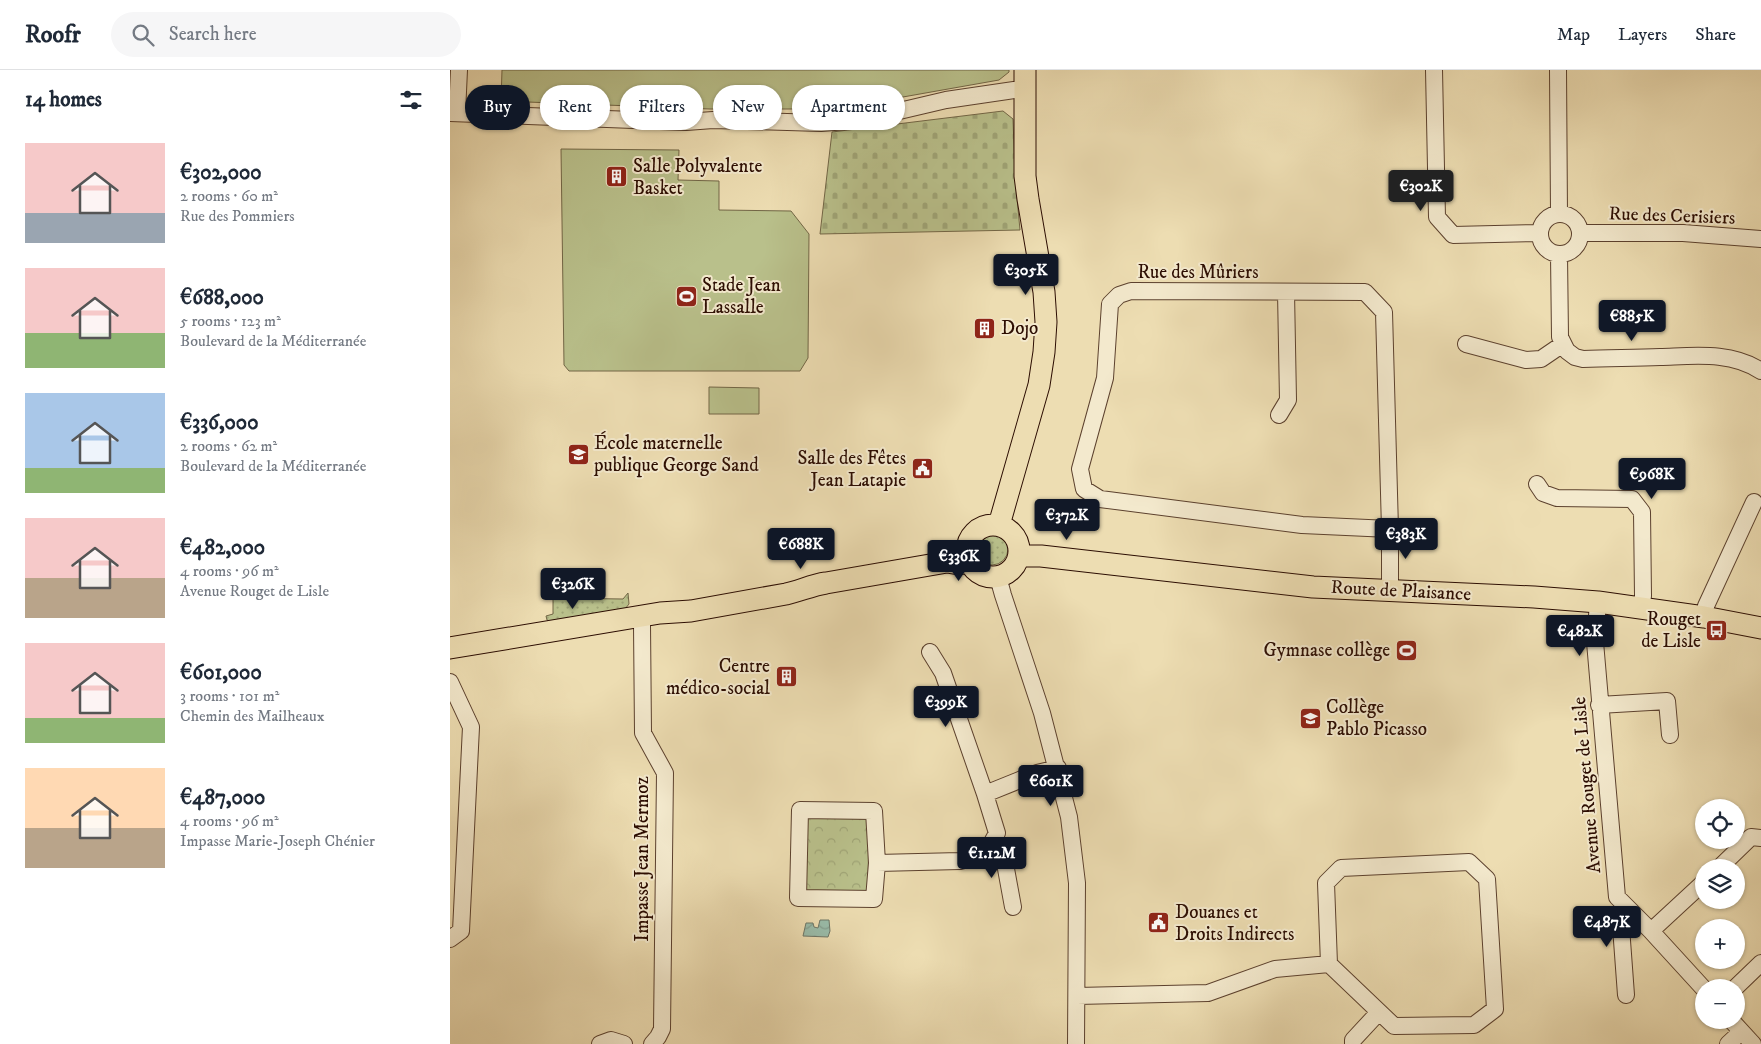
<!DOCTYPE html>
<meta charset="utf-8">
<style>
:root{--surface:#fff;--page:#f6f6f7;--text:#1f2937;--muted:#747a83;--line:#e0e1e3;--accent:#111827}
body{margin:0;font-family:"IM FELL DW Pica",serif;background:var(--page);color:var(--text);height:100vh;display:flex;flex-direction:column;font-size:19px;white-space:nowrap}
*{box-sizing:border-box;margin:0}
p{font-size:16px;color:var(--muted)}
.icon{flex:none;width:28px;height:28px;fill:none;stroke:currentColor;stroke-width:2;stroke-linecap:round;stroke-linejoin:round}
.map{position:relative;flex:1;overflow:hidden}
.drawer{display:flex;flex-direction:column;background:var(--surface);width:450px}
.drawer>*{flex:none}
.banner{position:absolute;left:15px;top:15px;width:475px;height:45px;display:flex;gap:10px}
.tools{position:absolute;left:1245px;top:729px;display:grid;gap:10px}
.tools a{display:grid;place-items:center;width:50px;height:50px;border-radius:50%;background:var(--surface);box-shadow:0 1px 4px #0004;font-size:25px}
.price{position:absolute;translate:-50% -42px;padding:0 11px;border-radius:5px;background:var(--accent);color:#fff;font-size:16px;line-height:32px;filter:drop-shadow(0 1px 2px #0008)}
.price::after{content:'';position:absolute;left:50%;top:30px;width:15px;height:11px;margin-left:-8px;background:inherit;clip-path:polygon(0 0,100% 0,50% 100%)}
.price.active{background:#222;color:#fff}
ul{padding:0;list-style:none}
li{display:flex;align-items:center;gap:15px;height:125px;padding:0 25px}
li span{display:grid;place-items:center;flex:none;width:140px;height:100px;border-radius:0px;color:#555}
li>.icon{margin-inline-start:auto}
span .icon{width:60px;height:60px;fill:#fffc;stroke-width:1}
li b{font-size:21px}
h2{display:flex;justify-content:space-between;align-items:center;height:60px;padding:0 25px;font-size:21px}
.pill{padding:0 18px;border-radius:22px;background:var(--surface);box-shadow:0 1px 4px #0004;font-size:18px;line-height:45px}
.pill.active{background:var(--accent);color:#fff}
header{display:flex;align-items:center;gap:30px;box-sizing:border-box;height:70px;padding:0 25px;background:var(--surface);border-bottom:1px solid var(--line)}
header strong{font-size:24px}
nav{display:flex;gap:28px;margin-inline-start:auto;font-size:18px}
.search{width:350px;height:45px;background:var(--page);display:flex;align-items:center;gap:12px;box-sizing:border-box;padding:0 18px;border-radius:28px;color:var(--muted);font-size:19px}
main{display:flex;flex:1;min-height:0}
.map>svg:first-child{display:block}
</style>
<header>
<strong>Roofr</strong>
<div class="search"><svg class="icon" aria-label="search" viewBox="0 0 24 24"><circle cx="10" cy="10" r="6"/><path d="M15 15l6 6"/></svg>Search here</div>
<nav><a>Map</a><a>Layers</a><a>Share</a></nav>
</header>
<main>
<section class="drawer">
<h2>14 homes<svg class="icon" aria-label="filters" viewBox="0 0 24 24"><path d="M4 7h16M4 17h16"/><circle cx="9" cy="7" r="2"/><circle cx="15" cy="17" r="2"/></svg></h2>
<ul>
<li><span style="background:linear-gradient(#f6c9c9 70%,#9aa5b1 0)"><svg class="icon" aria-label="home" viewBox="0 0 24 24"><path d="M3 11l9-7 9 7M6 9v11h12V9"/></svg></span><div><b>€302,000</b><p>2 rooms · 60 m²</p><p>Rue des Pommiers</p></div></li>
<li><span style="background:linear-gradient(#f6c9c9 65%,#8fb573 0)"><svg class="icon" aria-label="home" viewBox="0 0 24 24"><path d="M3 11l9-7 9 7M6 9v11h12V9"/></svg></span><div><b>€688,000</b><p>5 rooms · 123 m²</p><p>Boulevard de la Méditerranée</p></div></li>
<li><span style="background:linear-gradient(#a9c7e8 75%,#8fb573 0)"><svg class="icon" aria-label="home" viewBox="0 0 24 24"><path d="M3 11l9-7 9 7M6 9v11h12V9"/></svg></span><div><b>€336,000</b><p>2 rooms · 62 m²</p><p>Boulevard de la Méditerranée</p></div></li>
<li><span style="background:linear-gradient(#f6c9c9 60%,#b9a48a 0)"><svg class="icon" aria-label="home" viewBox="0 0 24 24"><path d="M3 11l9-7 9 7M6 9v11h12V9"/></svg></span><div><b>€482,000</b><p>4 rooms · 96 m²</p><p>Avenue Rouget de Lisle</p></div></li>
<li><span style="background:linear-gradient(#f6c9c9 75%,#8fb573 0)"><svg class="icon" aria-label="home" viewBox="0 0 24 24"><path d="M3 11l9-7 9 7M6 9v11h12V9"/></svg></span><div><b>€601,000</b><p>3 rooms · 101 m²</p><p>Chemin des Mailheaux</p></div></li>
<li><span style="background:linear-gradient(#ffd9b3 60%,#b9a48a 0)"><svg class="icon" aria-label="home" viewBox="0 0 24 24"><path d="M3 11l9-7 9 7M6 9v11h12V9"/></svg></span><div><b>€487,000</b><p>4 rooms · 96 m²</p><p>Impasse Marie-Joseph Chénier</p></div></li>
</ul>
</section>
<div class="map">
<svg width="1311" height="974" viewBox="0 0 1311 974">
<defs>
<pattern id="grass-dots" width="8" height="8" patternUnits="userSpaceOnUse" patternTransform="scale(1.25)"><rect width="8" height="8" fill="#b9c08b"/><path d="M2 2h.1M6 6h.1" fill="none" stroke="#9fa476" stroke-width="1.8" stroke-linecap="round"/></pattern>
<pattern id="cemetery-stones" width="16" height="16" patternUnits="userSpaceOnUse" patternTransform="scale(1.25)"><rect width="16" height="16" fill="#b9c08b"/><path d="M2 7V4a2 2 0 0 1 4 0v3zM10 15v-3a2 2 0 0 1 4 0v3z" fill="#9fa476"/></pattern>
<pattern id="park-crowns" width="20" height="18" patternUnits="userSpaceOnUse" patternTransform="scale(1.25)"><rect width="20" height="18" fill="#b9c08b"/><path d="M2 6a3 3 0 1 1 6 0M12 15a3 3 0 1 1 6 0" fill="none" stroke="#9fa476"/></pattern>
<pattern id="water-waves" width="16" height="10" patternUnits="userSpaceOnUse" patternTransform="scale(1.25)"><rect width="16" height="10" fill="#99bcaa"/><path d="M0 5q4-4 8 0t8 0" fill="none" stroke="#84a091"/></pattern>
</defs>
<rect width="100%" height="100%" fill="#edddb2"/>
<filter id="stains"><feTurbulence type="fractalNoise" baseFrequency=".004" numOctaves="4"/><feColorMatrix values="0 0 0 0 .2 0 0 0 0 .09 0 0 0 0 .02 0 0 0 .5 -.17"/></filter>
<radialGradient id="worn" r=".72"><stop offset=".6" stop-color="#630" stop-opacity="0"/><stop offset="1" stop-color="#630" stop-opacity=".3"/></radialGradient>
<path fill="url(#grass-dots)" stroke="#726646" d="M526 479a16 16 0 1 1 32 0a16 16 0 1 1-32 0Z
M178,523L179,534L175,539L99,551L97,550L96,546L103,544V528L173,529Z"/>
<path fill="url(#cemetery-stones)" stroke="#726646" d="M553,41L563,49L565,107L570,160L370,164L382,62Z"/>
<path fill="url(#park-crowns)" stroke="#726646" d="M357,748H419L418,821L355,822Z"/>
<path fill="#b9c08b" stroke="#726646" d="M52,0H559V2L549,10L385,39H260L51,31Z
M111,79L229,80L228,110L269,111V140L341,141L359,164L358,288L350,301H119L114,295Z
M259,317L309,318V344H259Z"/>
<path fill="url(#water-waves)" stroke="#6d7667" d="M370,850H379L380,861L378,867L353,866L356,853H363L364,857L368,858Z"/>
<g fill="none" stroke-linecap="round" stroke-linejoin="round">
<defs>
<path id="minor" d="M984,0L987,147L1003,165L1090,163
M1108,0L1109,144
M0,43L236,52L263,50L371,53L397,51L445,42L496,30L564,20H574
M7,43L9,0
M1090 164a20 20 0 1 1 40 0a20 20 0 1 1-40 0Z
M1131,163H1233L1311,169
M1109,185L1110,267L1117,281L1125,287L1133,289C1159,288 1185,288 1210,287C1244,286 1281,281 1311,301
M1016,274L1076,290L1091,289L1113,274
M829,345L838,330L836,222
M1087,414L1093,423L1107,428L1182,429L1192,442L1193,526L1191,537
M940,459L852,455L650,429L634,419L630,399L655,308L660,234L669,225L681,221L915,222L934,242L940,459V521
M548,507L553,525L592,643L619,747L627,813L626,974
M1148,532L1145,572L1167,827L1201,861L1254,919
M189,546L192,555L193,663L215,703L212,959L208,967L202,974
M1254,547L1256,536L1304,432
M480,582L493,603L535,724
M0,612L21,657L11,861L0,869
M1149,635L1217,631L1220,665
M544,769L552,777L563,837
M427,793L424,829L348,828L350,740L424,741L427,793L510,791L535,785L547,763L535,724L587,703L608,698
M1269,798L1301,767L1311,768
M1201,861L1254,812
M1285,918L1311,893
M1176,925L1171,857L1182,842
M627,926L758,923L825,899L879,894L944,956L1024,955L1045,939L1037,809L1019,792L891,798L876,813L879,894
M1281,950L1303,974
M150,974L161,970L174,974
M903,974V970L929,942
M1278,974L1291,962"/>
<path id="major" d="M517 481a26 26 0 1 1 52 0a26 26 0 1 1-52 0Z
M549,455L589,315L594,282L596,252L594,222L578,129L575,106V0
M569,486H591L863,517L1084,527L1148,532L1254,547L1311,558
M0,578L210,543L241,541L336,524C350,521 362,515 376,513L497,492L509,494L518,491"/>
</defs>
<use href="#minor" stroke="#5c412e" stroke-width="18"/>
<use href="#major" stroke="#2c0d02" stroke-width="23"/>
<use href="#minor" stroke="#f3e9cd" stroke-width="16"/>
<use href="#major" stroke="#edddb2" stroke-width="21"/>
</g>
<defs>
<symbol id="building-square" viewBox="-11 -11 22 22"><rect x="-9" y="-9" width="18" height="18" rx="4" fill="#8f2418" stroke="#f3e9cd"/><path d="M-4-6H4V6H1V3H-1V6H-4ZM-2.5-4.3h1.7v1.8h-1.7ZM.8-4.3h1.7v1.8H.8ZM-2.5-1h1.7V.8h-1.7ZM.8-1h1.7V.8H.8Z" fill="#fff"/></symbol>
<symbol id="stadium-square" viewBox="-11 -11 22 22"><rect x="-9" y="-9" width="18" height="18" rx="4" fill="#8f2418" stroke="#f3e9cd"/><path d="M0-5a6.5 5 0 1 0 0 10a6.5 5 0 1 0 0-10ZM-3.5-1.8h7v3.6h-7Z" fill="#fff"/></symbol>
<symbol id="school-square" viewBox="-11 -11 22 22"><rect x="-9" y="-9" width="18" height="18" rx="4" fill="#8f2418" stroke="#f3e9cd"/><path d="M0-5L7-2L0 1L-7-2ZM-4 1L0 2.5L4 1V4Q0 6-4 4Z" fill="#fff"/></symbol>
<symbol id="civic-square" viewBox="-11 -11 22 22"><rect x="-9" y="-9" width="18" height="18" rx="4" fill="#8f2418" stroke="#f3e9cd"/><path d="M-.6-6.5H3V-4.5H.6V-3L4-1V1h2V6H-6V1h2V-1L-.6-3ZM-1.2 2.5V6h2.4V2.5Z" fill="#fff"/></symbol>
<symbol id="bus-square" viewBox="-11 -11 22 22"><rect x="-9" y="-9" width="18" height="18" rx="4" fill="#8f2418" stroke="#f3e9cd"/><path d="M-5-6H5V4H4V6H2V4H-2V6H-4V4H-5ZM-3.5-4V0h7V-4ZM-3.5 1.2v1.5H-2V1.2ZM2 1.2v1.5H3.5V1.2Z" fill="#fff"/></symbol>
</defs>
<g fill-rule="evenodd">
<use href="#building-square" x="154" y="94" width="25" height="25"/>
<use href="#stadium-square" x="224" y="214" width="25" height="25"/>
<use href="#building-square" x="522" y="246" width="25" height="25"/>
<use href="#school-square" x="116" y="372" width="25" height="25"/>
<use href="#civic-square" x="460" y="386" width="25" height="25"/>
<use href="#bus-square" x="1254" y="548" width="25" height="25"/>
<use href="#stadium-square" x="944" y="568" width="25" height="25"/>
<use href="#building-square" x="324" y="594" width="25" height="25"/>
<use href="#school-square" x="848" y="636" width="25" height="25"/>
<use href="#civic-square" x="696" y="840" width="25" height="25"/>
</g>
<g text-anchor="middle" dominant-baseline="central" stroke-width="4" stroke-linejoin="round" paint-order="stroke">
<g font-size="19" fill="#2c0d02" stroke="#f3e9cd" text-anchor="start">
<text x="183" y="96">Salle Polyvalente<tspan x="183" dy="22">Basket</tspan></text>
<text x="252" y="215">Stade Jean<tspan x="252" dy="22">Lassalle</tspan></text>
<text x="551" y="258">Dojo</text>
<text x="144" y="373">École maternelle<tspan x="144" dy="22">publique George Sand</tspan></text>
<text x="456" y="388" text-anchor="end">Salle des Fêtes<tspan x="456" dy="22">Jean Latapie</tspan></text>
<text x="1251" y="549" text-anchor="end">Rouget<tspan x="1251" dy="22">de Lisle</tspan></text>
<text x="940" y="580" text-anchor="end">Gymnase collège</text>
<text x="320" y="596" text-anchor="end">Centre<tspan x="320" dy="22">médico-social</tspan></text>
<text x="876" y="637">Collège<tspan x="876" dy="22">Pablo Picasso</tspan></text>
<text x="725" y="842">Douanes et<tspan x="725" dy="22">Droits Indirects</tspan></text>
</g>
<g font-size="19" fill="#2c0d02" stroke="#f3e9cd">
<text transform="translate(1222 146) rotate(2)">Rue des Cerisiers</text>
<text x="748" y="202">Rue des Mûriers</text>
<text transform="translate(951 521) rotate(3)">Route de Plaisance</text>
<text transform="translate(1137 715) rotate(-95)">Avenue Rouget de Lisle</text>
<text transform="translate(192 789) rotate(-90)">Impasse Jean Mermoz</text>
</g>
</g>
<rect width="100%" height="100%" filter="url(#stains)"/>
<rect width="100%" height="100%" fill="url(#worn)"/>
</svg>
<div class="tools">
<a><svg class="icon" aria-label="locate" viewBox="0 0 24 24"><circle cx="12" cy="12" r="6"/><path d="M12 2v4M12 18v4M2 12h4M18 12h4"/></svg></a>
<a><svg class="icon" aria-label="layers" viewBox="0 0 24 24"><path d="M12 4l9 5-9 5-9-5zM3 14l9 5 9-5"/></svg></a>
<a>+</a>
<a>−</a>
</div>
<b class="price active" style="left:971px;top:142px">€302K</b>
<b class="price" style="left:576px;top:226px">€305K</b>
<b class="price" style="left:1182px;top:272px">€885K</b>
<b class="price" style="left:1202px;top:430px">€968K</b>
<b class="price" style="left:617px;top:471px">€372K</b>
<b class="price" style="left:956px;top:490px">€383K</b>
<b class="price" style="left:351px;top:500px">€688K</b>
<b class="price" style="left:509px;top:512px">€336K</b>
<b class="price" style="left:123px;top:540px">€326K</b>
<b class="price" style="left:1130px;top:587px">€482K</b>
<b class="price" style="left:496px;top:658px">€399K</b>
<b class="price" style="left:601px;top:737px">€601K</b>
<b class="price" style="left:542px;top:809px">€1.12M</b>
<b class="price" style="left:1157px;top:878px">€487K</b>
<div class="banner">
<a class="pill active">Buy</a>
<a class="pill">Rent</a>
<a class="pill">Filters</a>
<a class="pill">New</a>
<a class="pill">Apartment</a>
</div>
</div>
</main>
